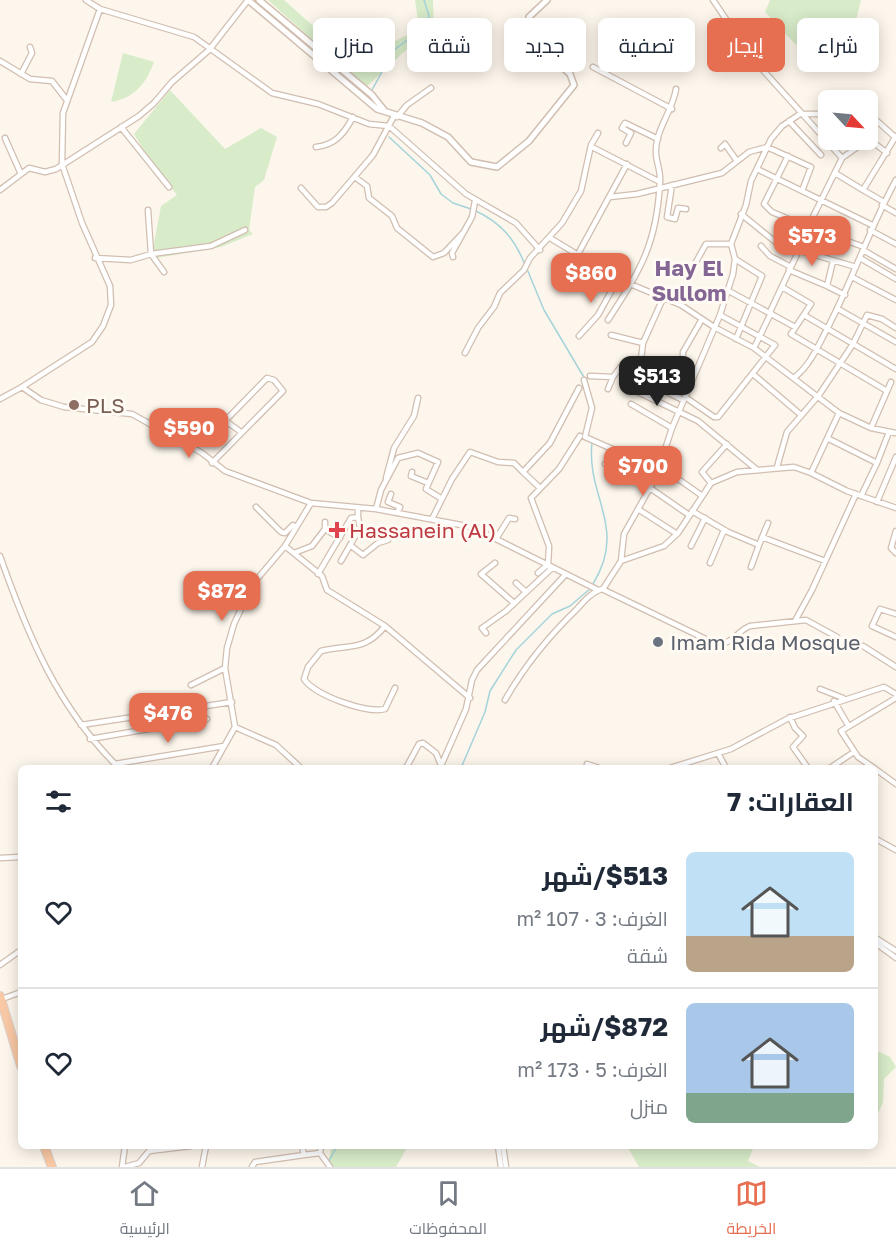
<!DOCTYPE html>
<html lang="ar">
<meta charset="utf-8">
<style>
:root{--surface:#fff;--page:#f2f2f3;--text:#1f2937;--muted:#747a83;--line:#e0e1e3;--accent:#e76f51}
body{margin:0;font-family:"Golos Text",Cairo,sans-serif;background:var(--page);color:var(--text);direction:rtl;height:100vh;display:flex;flex-direction:column;font-size:22px;white-space:nowrap}
*{box-sizing:border-box;margin:0}
p{font-size:20px;color:var(--muted)}
.icon{flex:none;width:33px;height:33px;fill:none;stroke:currentColor;stroke-width:2;stroke-linecap:round;stroke-linejoin:round}
.map{position:relative;flex:1;overflow:hidden;direction:ltr}
.panel{position:absolute;left:18px;top:765px;width:860px;height:384px;display:flex;flex-direction:column;background:var(--surface);border-radius:9px;box-shadow:0 3px 15px #0003;direction:rtl}
.panel>*{flex:none}
.guide{position:absolute;left:18px;top:18px;width:861px;height:54px;direction:rtl;display:flex;gap:12px}
.needle{width:39px;rotate:116deg}
.tools{position:absolute;left:818px;top:90px;display:grid;gap:12px}
.tools a{display:grid;place-items:center;width:60px;height:60px;border-radius:9px;background:var(--surface);box-shadow:0 3px 15px #0003;font-size:30px}
.price{position:absolute;translate:-50% -51px;padding:0 14px;border-radius:12px;background:var(--accent);color:#fff;font-size:20px;line-height:39px;filter:drop-shadow(0 2px 3px #0008)}
.price::after{content:'';position:absolute;left:50%;top:36px;width:18px;height:14px;margin-left:-9px;background:inherit;clip-path:polygon(0 0,100% 0,50% 100%)}
.price.active{background:#222;color:#fff}
ul{padding:0;list-style:none}
li{display:flex;align-items:center;gap:18px;height:150px;padding:0 24px}
li+li{border-top:2px solid var(--line)}
li span{display:grid;place-items:center;flex:none;width:168px;height:120px;border-radius:9px;color:#555}
li>.icon{margin-inline-start:auto}
span .icon{width:72px;height:72px;fill:#fffc;stroke-width:1}
li b{font-size:26px}
h2{display:flex;justify-content:space-between;align-items:center;height:72px;padding:0 24px;font-size:26px}
.chip{padding:0 21px;border-radius:9px;background:var(--surface);box-shadow:0 3px 15px #0003;font-size:21px;line-height:54px}
.chip.active{background:var(--accent);color:#fff}
.tabs{display:flex;justify-content:space-around;align-items:center;height:84px;border-top:2px solid var(--line);background:var(--surface);font-size:16px;color:var(--muted)}
.tabs a{display:grid;justify-items:center;gap:3px}
.tabs .active{color:var(--accent)}
.map>svg:first-child{display:block}
</style>
<div class="map">
<svg width="896" height="1167" viewBox="0 0 896 1167">
<rect width="100%" height="100%" fill="#fdf6ec"/>
<path fill="#d8ecc9" d="M268,0H284L339,49L375,69L391,43L419,29L415,0H433L434,29L405,51L365,88Z
M770,0H861L854,28L849,37L834,29L820,37L811,46L796,45L765,12Z
M123,53L154,62C146,84 134,98 111,102Z
M170,90L225,149L261,128L277,137L264,180L255,187L249,230L253,234L221,247L151,259L161,206L177,195L152,164L134,134Z
M875,1050L890,1057L896,1067L884,1079L883,1102L875,1121Z
M332,1146H408L396,1167H331L327,1165Z
M627,1146H754L748,1161L760,1167H639Z"/>
<g fill="none" stroke-linecap="round" stroke-linejoin="round">
<path stroke="#a5d3da" stroke-width="1.5" d="M372,90L394,50L426,26L429,16L424,0
M389,137L430,175L441,194L453,203L471,209
M476,211C501,223 515,239 525,265
M527,269L544,310L585,379
M590,392L592,402
M592,442C586,499 628,526 593,584
M461,768L485,712L490,691L516,650L552,614L570,606L591,588
M329,1161L337,1146"/>
<defs>
<path id="minor" d="M86,0L100,9L194,37L272,93L318,104L369,124L389,126L466,194L516,223L540,250
M713,0L753,59L842,158L808,227L864,247
M0,61L30,79L52,81L66,99
M593,67L672,109
M21,74L32,53L30,47
M867,112L896,138
M397,117L407,105L431,88
M789,121L821,155
M121,127L169,187
M5,138L21,174
M626,143L631,133L622,128L625,123L658,139
M316,147C335,145 344,134 353,117
M592,147L660,182
M721,148L725,144L737,161
M788,156L764,204L772,212L808,227
M842,158L869,139L887,153
M757,169L872,225
M835,173L863,190L896,136
M356,178L367,186L369,198L392,216L397,228L433,257L444,253L462,234
M672,185L667,217L675,219L678,208L686,209
M301,188L318,207H326L332,203L373,155L394,116
M0,190L29,168L45,172L56,169L139,116L154,103L172,82L209,50L248,0
M863,190L884,202
M610,197L637,194L722,173L749,152L767,147L811,167L802,191
M882,205L896,213
M741,214L778,244L856,267
M870,230L896,244
M550,238L618,279L681,305L714,327L754,348L839,413L871,428L896,433
M761,246L770,256L791,267
M863,250L896,269
M151,254L211,246L245,230
M151,254L164,272
M578,254L627,164
M453,257L452,253L472,217L475,201
M95,258L131,260L151,254L148,210
M860,258L896,279
M735,259L762,276L736,339
M833,261L827,286L845,295
M696,262L706,244H731
M789,270L827,286
M852,277L896,300
M782,287L811,304L791,334L887,391
M727,290L795,327
M838,309L896,342
M770,312L799,250
M804,315L896,369
M608,320C641,269 657,244 660,181C661,170 655,160 656,150C656,129 673,110 676,89
M611,335L643,343
M579,336L598,315L618,279
M754,348L771,313
M465,353L478,328L494,307L500,293L524,270L530,258L562,223L581,191L591,145L598,133
M753,374L801,415
M590,376L613,377L622,365L639,375L643,343L664,296
M795,377C810,365 817,348 826,331C852,282 869,229 896,180
M584,380L592,408L585,437L674,476L701,495
M645,381L683,400
M22,387L92,342L103,326L111,305L110,286L82,223L62,164L63,113L100,9
M608,389L613,377
M638,392L698,421L756,469
M667,392L683,361V352L702,319
M685,397L714,417H718L775,345L720,315
M0,399L22,387L41,400L64,407L132,414L202,453L225,471L311,503L376,509L472,527L598,590
M631,404L672,428
M871,428L891,382
M829,439L877,463L861,496
M212,463L283,391L274,380L267,378L227,419V422L241,432
M877,463L889,432
M605,464L650,488L689,515
M777,467L787,432L819,395L853,344L867,315L882,319L896,328
M412,472L411,476L428,483
M811,473L839,413
M386,478L394,448L414,416L418,398
M711,483L702,472L727,444
M540,488L523,472L550,443L579,388
M391,494L388,502L400,507L397,513
M877,502L896,457
M256,507L281,532L285,533L293,525L296,527
M376,509L381,490L398,458L418,453L438,462L426,489L442,499
M638,509L677,534
M692,511L728,532L759,545L768,523
M432,519L452,479L470,452L498,462L514,463L523,472
M325,522V529L340,538
M896,531L891,548L896,553
M762,537L825,561
M496,539L509,518L515,519
M350,545L363,555L378,543L388,540
M285,546L322,576L327,590L385,626L470,698
M691,546L705,518
M294,553L312,546L325,529
M0,556C28,636 58,708 119,768
M341,561L360,528L358,517
M621,561L624,534L656,477L672,428L720,315L733,274L735,259L731,244L746,205L751,181L771,139L782,126L800,114H828
M495,563L481,574L514,603
M710,563L724,530
M548,566L549,546L531,498L559,469L580,436
M751,567L759,545
M538,573L547,565
M318,574L351,518L358,517V508
M516,583L526,592
M603,589L621,561L664,546L678,533L711,483L737,472L794,467L811,473L847,491L896,508
M896,614L880,609L872,626L896,637
M795,621L812,590L856,494
M385,626C365,652 348,644 321,651L308,667L304,679C314,695 367,714 385,709L395,688
M486,633L482,628L506,611L552,568
M863,646L896,667
M191,685L225,668
M820,689L843,698
M505,700C525,665 548,637 577,609C584,601 592,592 602,589L718,645C735,642 737,631 750,626L806,620L837,637
M834,701L848,725
M790,717L795,728L803,736L793,747L808,768
M81,725L232,702
M235,727L276,745L301,768
M90,739L207,719
M719,755L726,768
M115,764L224,746
M587,764L599,768
M212,768L235,727L225,668L227,648L234,624L252,585L285,546L311,503
M406,768L419,744L423,743L436,753L441,765
M440,768L466,709L472,680L477,670L566,574
M670,768L731,749L787,719L884,687L896,694
M830,768L854,752
M874,768L858,757L841,731L896,698
M874,768L896,784
M874,838L896,850
M0,858L21,857
M874,937L896,951
M874,942L896,958
M0,965L21,950
M2,999L21,992
M302,1146L304,1155L320,1153
M321,1146L320,1153L330,1167
M498,1146L501,1167
M503,1146L506,1167
M122,1167L125,1146
M125,1167L139,1163L149,1151L191,1146
M202,1167L206,1146
M252,1167L255,1162L304,1155"/>
<path id="tertiary" d="M248,0L377,109L422,123L448,137L471,162L497,167L529,141L574,85L570,74L527,34L529,17L547,0
M259,0L372,95L384,110"/>
<path id="trunk" d="M0,996L21,1066
M44,1146L52,1167"/>
</defs>
<use href="#minor" stroke="#d1beb0" stroke-width="7"/>
<use href="#tertiary" stroke="#d1beb0" stroke-width="8"/>
<use href="#trunk" stroke="#dad1cd" stroke-width="10"/>
<use href="#minor" stroke="#fff" stroke-width="4.5"/>
<use href="#tertiary" stroke="#fff" stroke-width="5"/>
<use href="#trunk" stroke="#f9c8a4" stroke-width="8"/>
</g>
<circle fill="#8d6e63" stroke="#fffaf3" stroke-width="2" cx="74" cy="405" r="6"/>
<path fill="#e0444e" stroke="#fffaf3" stroke-width="2" d="M334 521h6v6h6v6h-6v6h-6v-6h-6v-6h6z"/>
<circle fill="#6b7280" stroke="#fffaf3" stroke-width="2" cx="658" cy="642" r="6"/>
<g text-anchor="middle" dominant-baseline="central" stroke-width="6" stroke-linejoin="round" paint-order="stroke">
<g font-size="21" fill="#785e54" stroke="#fffaf3" text-anchor="start">
<text x="86" y="405">PLS</text>
</g>
<g font-size="21" fill="#be3a42" stroke="#fffaf3" text-anchor="start">
<text x="349" y="530">Hassanein (Al)</text>
</g>
<g font-size="21" fill="#5b616d" stroke="#fffaf3" text-anchor="start">
<text x="670" y="642">Imam Rida Mosque</text>
</g>
<g font-size="22" font-weight="bold" fill="#846695" stroke="#fffaf3">
<text x="689" y="267">Hay El<tspan x="689" dy="25">Sullom</tspan></text>
</g>
</g>
</svg>
<div class="tools">
<a><svg class="needle" viewBox="-14 -14 28 28"><path d="M0-13l5 13h-10z" fill="#e53935"/><path d="M0 13l5-13h-10z" fill="#747a83"/></svg></a>
</div>
<b class="price" style="left:812px;top:267px">$573</b>
<b class="price" style="left:591px;top:304px">$860</b>
<b class="price active" style="left:657px;top:407px">$513</b>
<b class="price" style="left:189px;top:459px">$590</b>
<b class="price" style="left:643px;top:497px">$700</b>
<b class="price" style="left:222px;top:622px">$872</b>
<b class="price" style="left:168px;top:744px">$476</b>
<div class="guide">
<a class="chip">شراء</a>
<a class="chip active">إيجار</a>
<a class="chip">تصفية</a>
<a class="chip">جديد</a>
<a class="chip">شقة</a>
<a class="chip">منزل</a>
</div>
<section class="panel">
<h2>العقارات: 7<svg class="icon" aria-label="filters" viewBox="0 0 24 24"><path d="M4 7h16M4 17h16"/><circle cx="9" cy="7" r="2"/><circle cx="15" cy="17" r="2"/></svg></h2>
<ul>
<li><span style="background:linear-gradient(#bfe0f5 70%,#b9a48a 0)"><svg class="icon" aria-label="home" viewBox="0 0 24 24"><path d="M3 11l9-7 9 7M6 9v11h12V9"/></svg></span><div><b>$513/شهر</b><p>الغرف: 3 · 107 m²</p><p>شقة</p></div><svg class="icon" aria-label="heart" viewBox="0 0 24 24"><path d="M12 20l-8-8c-3-5 5-10 8-4 3-6 11-1 8 4z"/></svg></li>
<li><span style="background:linear-gradient(#a9c7e8 75%,#7fa58c 0)"><svg class="icon" aria-label="home" viewBox="0 0 24 24"><path d="M3 11l9-7 9 7M6 9v11h12V9"/></svg></span><div><b>$872/شهر</b><p>الغرف: 5 · 173 m²</p><p>منزل</p></div><svg class="icon" aria-label="heart" viewBox="0 0 24 24"><path d="M12 20l-8-8c-3-5 5-10 8-4 3-6 11-1 8 4z"/></svg></li>
</ul>
</section>
</div>
<nav class="tabs">
<a class="active"><svg class="icon" aria-label="map" viewBox="0 0 24 24"><path d="M3 6l6-2 6 2 6-2v14l-6 2-6-2-6 2zM9 4v14M15 6v14"/></svg>الخريطة</a>
<a><svg class="icon" aria-label="saved" viewBox="0 0 24 24"><path d="M7 4h10v16l-5-4-5 4z"/></svg>المحفوظات</a>
<a><svg class="icon" aria-label="home" viewBox="0 0 24 24"><path d="M3 11l9-7 9 7M6 9v11h12V9"/></svg>الرئيسية</a>
</nav>
